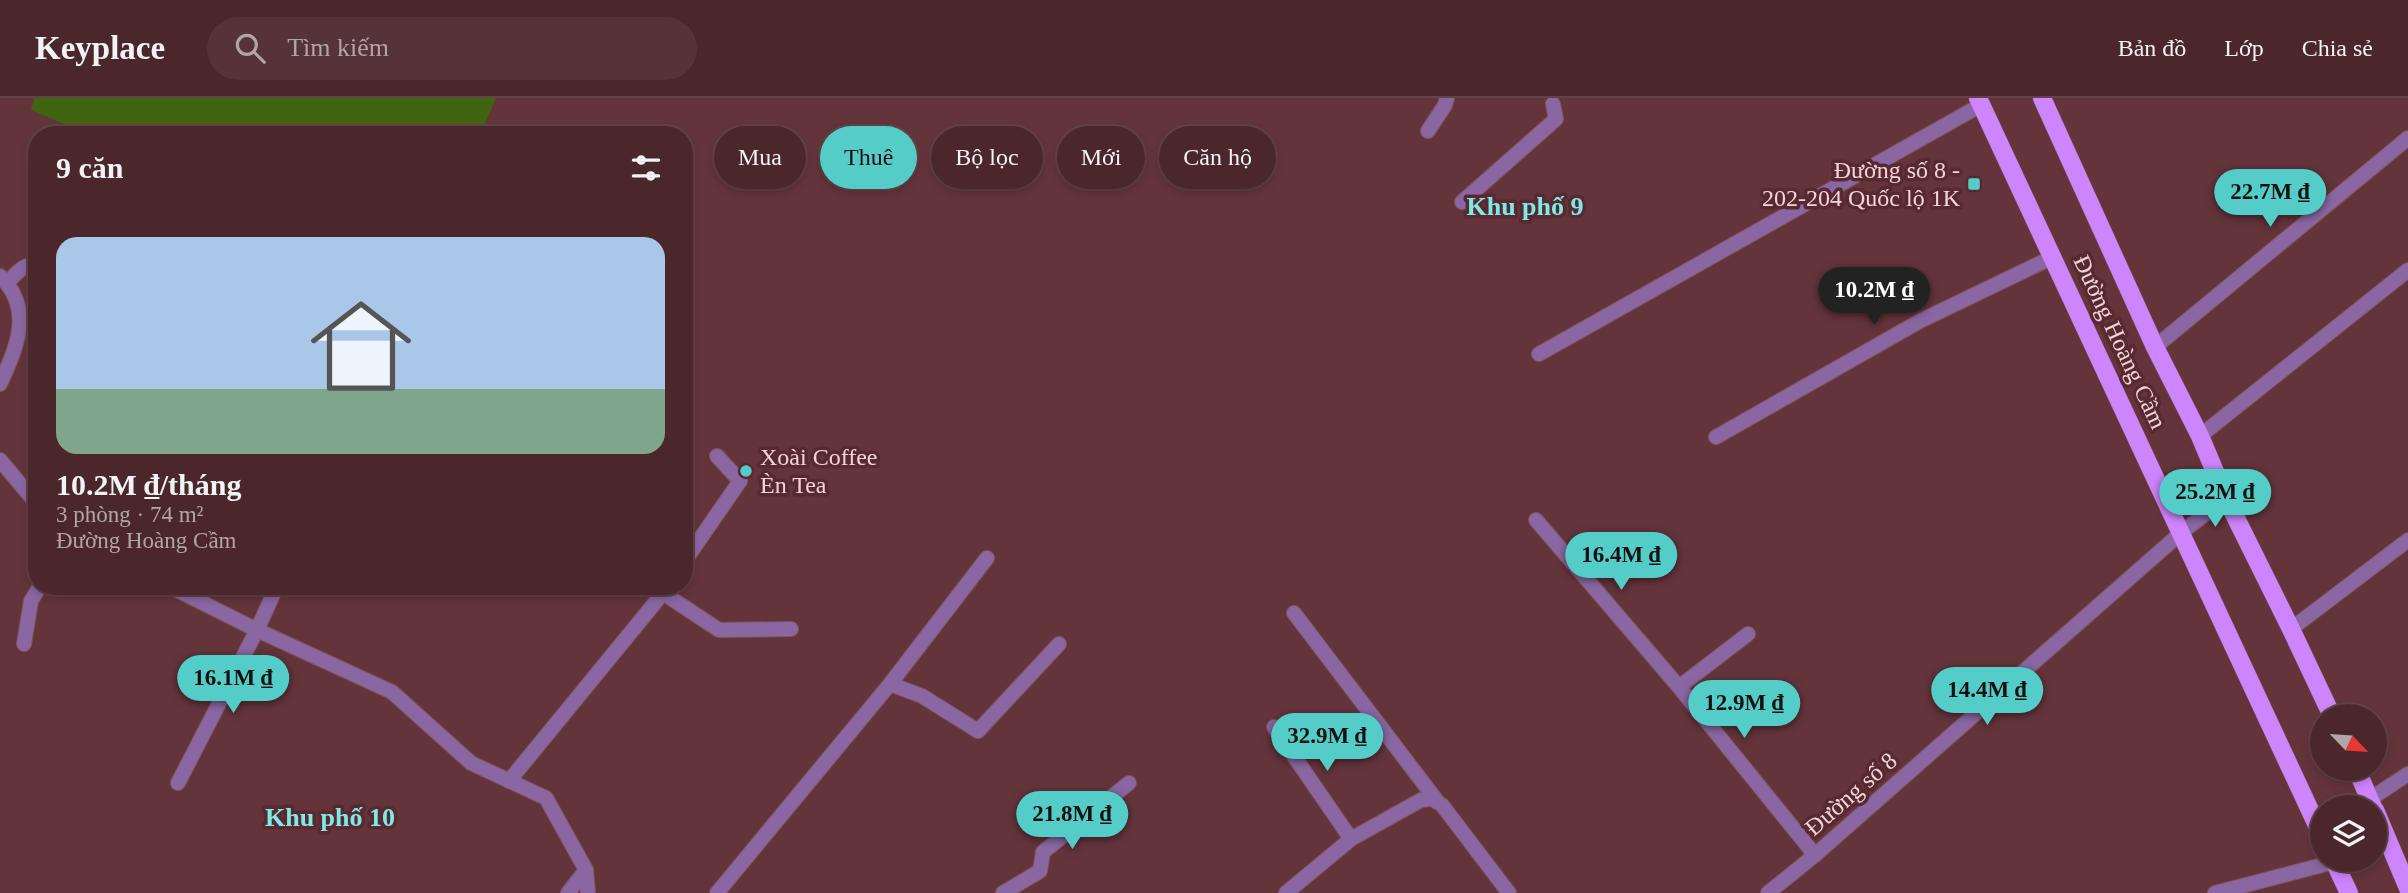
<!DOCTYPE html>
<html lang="vi">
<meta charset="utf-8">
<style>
:root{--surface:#4b272c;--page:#553338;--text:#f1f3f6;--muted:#b2a5a9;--line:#624448;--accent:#54cdc8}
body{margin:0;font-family:Georgia,serif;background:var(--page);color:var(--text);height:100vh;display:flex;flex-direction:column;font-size:26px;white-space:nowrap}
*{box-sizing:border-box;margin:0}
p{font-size:23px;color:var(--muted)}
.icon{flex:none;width:38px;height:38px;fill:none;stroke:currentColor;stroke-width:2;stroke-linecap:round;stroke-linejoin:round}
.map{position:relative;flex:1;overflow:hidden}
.drawer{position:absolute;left:28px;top:28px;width:665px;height:469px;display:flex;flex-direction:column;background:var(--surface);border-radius:28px;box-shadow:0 4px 10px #0003,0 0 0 2px var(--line)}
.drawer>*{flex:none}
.banner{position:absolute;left:714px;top:28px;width:665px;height:63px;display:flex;gap:14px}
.needle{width:46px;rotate:115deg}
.fabs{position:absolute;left:2310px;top:606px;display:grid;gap:14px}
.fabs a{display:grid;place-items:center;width:77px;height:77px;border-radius:50%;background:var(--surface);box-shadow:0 4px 10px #0003,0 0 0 2px var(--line);font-size:35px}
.price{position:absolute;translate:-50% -60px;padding:0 16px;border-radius:24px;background:var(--accent);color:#111;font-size:23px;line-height:46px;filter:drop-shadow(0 2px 4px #0008)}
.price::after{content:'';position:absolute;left:50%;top:42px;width:21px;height:16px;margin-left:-10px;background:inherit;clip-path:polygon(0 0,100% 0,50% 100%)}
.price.selected{background:#222;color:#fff}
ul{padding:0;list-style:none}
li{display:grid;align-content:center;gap:14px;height:371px;padding:0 28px}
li+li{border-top:2px solid var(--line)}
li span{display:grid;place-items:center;height:217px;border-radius:21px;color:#555}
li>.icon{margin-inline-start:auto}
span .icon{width:126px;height:126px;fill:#fffc;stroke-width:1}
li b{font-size:30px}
h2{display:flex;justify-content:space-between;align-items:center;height:84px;padding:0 28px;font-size:30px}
.pill{padding:0 24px;border-radius:32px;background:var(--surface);box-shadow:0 4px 10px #0003,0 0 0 2px var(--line);font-size:24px;line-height:63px}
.pill.selected{background:var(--accent);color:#111}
header{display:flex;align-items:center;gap:42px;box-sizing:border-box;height:98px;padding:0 35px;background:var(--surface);border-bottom:2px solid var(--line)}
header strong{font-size:33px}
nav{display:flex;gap:38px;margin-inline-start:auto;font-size:24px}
.search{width:490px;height:63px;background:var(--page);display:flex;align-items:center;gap:18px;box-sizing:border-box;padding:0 24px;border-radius:38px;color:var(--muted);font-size:26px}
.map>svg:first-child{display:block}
</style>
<header>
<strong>Keyplace</strong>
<div class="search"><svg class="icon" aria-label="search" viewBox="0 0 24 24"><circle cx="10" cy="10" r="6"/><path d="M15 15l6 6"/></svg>Tìm kiếm</div>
<nav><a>Bản đồ</a><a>Lớp</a><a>Chia sẻ</a></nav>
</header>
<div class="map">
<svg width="2408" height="795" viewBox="0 0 2408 795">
<rect width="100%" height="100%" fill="#64343b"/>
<path fill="#406511" d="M34,0H496L480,37H90L31,12Z"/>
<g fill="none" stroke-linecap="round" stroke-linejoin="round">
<defs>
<path id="service" d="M1428,33L1445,7L1447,0
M1539,256L1981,7
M2200,338L2408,172
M684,464L740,383L717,358
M890,586L987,460
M509,683L663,495L719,532L791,531
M568,795L586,772
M717,795L890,586L922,598L978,633L1059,546
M2215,795L2334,764"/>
<path id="minor" d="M1462,104L1556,21L1553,6
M0,178C34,211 17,249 0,286
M7,185C16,176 24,165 37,166
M2155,249L2408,40
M1716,339L1920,223L2053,159
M0,362L37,406
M1536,422L1679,589
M169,488L257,532L392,594L471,665L546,700L586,772L588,795
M1294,515L1437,703
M2291,531L2408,442
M1748,536L1679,589L1815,757
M24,546L31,503L40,488
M1274,629L1351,741
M178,685L257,532L277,488
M2370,701L2408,676
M1003,795L1040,773L1043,754L1129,685
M1286,795L1351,741L1421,702L1432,701L1442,707L1509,795"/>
<path id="tertiary" d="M1768,795L1815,757L2182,434L2226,400"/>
<path id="primary" d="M1978,0L2322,738
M2042,0L2155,249L2200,338L2226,400L2291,531L2332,618
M2356,670L2373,709
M2375,712L2408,790
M2333,761L2349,795"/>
</defs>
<use href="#service" stroke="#81545a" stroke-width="16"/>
<use href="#minor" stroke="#81545a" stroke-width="16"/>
<use href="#tertiary" stroke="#81545a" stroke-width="16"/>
<use href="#primary" stroke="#81545a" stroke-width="19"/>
<use href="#service" stroke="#8a67a2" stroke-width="14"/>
<use href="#minor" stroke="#8a67a2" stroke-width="14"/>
<use href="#tertiary" stroke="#8a67a2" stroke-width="14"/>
<use href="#primary" stroke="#cd84fc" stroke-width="18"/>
</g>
<g fill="#54cdc8" stroke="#582931" stroke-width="2.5">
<rect x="1967" y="79" width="14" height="14" rx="3.5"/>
<circle cx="746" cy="373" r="7"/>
</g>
<g text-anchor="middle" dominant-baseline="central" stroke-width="7" stroke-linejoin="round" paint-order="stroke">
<g font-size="24" fill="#f3d4d7" stroke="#582931" text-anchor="end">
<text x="1960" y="72">Đường số 8 -<tspan x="1960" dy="28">202-204 Quốc lộ 1K</tspan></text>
<text x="760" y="359" text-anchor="start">Xoài Coffee<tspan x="760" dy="28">Èn Tea</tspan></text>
</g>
<g font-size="24" fill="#f3d4d7" stroke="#582931">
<text transform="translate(2120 244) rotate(65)">Đường Hoàng Cầm</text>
<text transform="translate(1851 696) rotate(-41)">Đường số 8</text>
</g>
<g font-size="26" font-weight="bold" fill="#7feae5" stroke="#582931">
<text x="1525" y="108">Khu phố 9</text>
<text x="330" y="719">Khu phố 10</text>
</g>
</g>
</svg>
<div class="fabs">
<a><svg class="needle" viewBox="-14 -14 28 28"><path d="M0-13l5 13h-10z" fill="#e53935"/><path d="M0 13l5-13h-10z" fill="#b2a5a9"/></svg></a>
<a><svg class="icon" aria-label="layers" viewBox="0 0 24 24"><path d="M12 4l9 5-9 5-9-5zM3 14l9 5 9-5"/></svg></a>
</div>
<b class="price" style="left:2270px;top:131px">22.7M ₫</b>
<b class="price selected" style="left:1874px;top:229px">10.2M ₫</b>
<b class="price" style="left:2215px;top:431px">25.2M ₫</b>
<b class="price" style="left:1621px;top:494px">16.4M ₫</b>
<b class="price" style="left:233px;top:617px">16.1M ₫</b>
<b class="price" style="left:1987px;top:629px">14.4M ₫</b>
<b class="price" style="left:1744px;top:642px">12.9M ₫</b>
<b class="price" style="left:1327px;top:675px">32.9M ₫</b>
<b class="price" style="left:1072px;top:753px">21.8M ₫</b>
<div class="banner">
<a class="pill">Mua</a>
<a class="pill selected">Thuê</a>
<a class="pill">Bộ lọc</a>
<a class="pill">Mới</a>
<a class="pill">Căn hộ</a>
</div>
<section class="drawer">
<h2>9 căn<svg class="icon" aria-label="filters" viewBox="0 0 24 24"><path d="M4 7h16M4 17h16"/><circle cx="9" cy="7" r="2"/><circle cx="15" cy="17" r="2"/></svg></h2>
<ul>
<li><span style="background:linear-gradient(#a9c7e8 70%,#7fa58c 0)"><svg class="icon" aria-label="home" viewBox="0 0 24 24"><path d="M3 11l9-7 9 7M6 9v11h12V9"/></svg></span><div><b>10.2M ₫/tháng</b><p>3 phòng · 74 m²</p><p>Đường Hoàng Cầm</p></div></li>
</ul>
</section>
</div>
